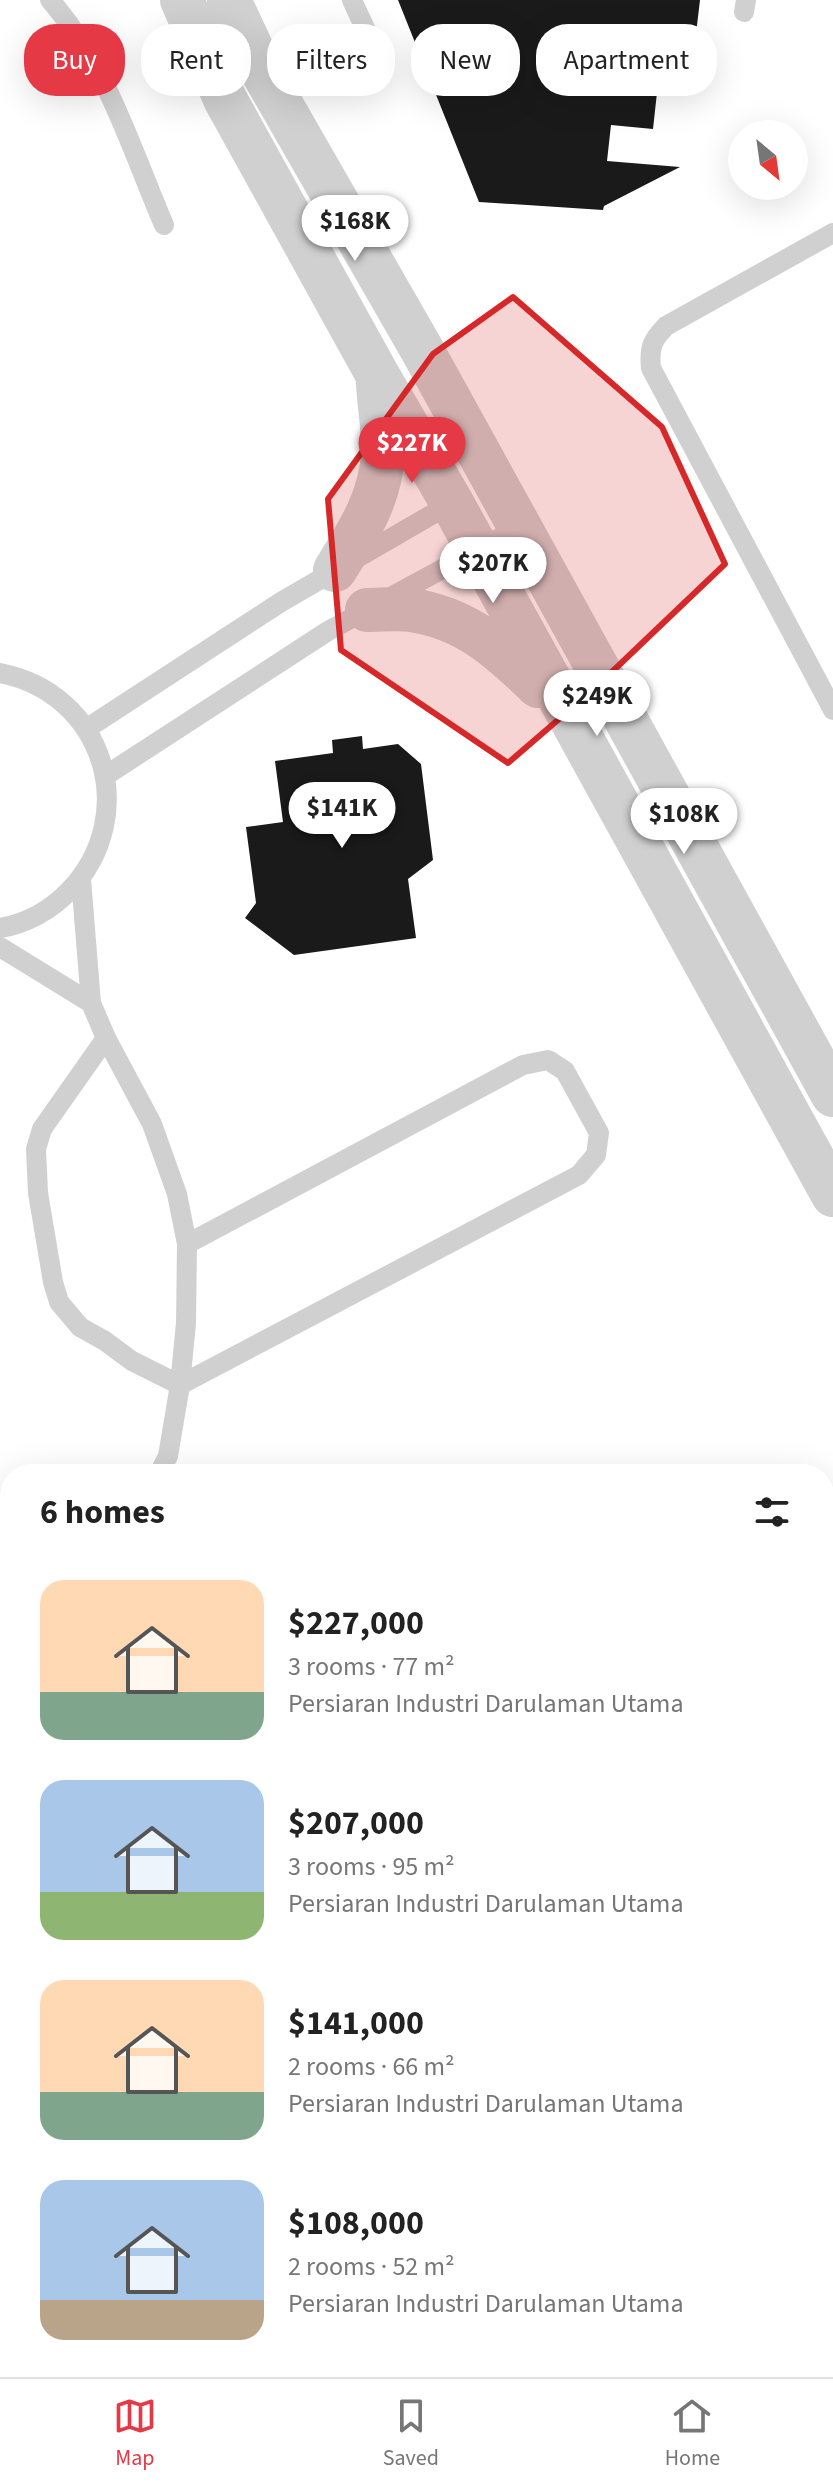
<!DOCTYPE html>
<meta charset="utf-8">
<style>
:root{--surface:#fff;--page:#f6f6f6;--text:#222;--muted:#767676;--line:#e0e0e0;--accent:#e63946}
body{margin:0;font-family:"Source Sans 3",sans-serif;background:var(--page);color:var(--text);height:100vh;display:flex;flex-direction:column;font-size:30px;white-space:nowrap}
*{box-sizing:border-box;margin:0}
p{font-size:26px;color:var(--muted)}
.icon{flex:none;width:44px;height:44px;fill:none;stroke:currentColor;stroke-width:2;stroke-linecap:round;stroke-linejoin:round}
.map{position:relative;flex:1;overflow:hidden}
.panel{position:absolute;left:0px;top:1464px;width:834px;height:914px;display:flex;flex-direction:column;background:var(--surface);border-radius:32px 32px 0 0;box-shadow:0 8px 32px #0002}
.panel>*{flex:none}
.guide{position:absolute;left:24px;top:24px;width:786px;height:72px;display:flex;gap:16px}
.needle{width:52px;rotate:151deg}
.fabs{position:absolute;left:728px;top:120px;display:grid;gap:16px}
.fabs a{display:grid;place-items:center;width:80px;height:80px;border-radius:50%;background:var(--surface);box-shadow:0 8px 32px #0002;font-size:40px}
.price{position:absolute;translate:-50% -68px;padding:0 18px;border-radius:28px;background:#fff;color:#222;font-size:26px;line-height:52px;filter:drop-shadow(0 2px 4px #0008)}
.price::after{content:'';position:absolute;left:50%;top:48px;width:24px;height:18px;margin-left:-12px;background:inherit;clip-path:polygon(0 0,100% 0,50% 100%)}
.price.active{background:var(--accent);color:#fff}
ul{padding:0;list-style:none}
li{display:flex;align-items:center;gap:24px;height:200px;padding:0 40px}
li span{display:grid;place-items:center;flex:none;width:224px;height:160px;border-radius:24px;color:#555}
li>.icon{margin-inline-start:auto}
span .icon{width:96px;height:96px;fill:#fffc;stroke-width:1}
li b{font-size:34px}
h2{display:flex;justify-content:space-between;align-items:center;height:96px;padding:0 40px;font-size:34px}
.pill{padding:0 28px;border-radius:32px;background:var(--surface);box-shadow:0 8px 32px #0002;font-size:28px;line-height:72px}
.pill.active{background:var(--accent);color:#fff}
.menu{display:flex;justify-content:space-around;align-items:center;height:112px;border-top:2px solid var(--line);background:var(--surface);font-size:22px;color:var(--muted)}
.menu a{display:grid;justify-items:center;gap:4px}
.menu .active{color:var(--accent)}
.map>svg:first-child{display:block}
</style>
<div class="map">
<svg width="833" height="2377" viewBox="0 0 833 2377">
<rect width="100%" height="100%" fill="#fff"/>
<path fill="#1a1a1a" d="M398,0H700L693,59L661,56L653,129L611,125L607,161L680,167L604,206L603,210L479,202Z
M362,736L363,749L398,744L421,764L433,860L408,879L416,938L294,955L245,918L256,903L246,827L283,822L275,761L333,753L332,740Z"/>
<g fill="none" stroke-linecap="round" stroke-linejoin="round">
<path stroke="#d0d0d0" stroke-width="20" d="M50,0C106,64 131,148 164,225
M352,0L379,59
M744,12L746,0
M833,233L666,326C652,340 649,348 651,368L833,710
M0,673C104,693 142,815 69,891C51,910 26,924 0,928
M86,729L281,602L457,500
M105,776L328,631L520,527
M81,879L91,1003L106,1038L152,1124L177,1194L187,1244L186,1323L180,1385L168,1456L159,1474
M0,947L91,1003
M106,1038L42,1129L36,1149L38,1193L53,1282L59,1302L80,1327L105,1341L132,1361L180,1385L579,1175L596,1155L599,1133L565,1071L548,1060L523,1065L187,1244
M0,1656L10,1649
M824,2025L833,2020
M0,2173L10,2167
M0,2197L10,2213
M824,2251L833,2267
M0,2265L10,2259
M501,2368L506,2377
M624,2368L630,2377
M747,2368L752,2377"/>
<path stroke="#d0d0d0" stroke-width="44" d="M182,0L225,99L377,374L452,503L833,1195
M229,0L263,73L421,348L833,1095
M335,570C358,533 381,498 383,453C384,430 379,406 378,383
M367,610C381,610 397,608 411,610C466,618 500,649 538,686"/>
</g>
<path fill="#d62828" fill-opacity="0.2" stroke="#d62828" stroke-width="6" stroke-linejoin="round" d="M513,297L662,427L725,564L595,688L508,763L341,650L328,499L433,354Z"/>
</svg>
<div class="fabs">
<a><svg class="needle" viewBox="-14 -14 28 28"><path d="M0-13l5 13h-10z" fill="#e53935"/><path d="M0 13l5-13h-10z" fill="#767676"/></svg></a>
</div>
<b class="price" style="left:355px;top:263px">$168K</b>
<b class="price active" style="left:412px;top:485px">$227K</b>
<b class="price" style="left:493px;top:605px">$207K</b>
<b class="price" style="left:597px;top:738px">$249K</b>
<b class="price" style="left:342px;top:850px">$141K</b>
<b class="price" style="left:684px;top:856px">$108K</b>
<div class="guide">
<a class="pill active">Buy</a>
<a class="pill">Rent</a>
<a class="pill">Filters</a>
<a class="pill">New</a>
<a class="pill">Apartment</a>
</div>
<section class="panel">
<h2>6 homes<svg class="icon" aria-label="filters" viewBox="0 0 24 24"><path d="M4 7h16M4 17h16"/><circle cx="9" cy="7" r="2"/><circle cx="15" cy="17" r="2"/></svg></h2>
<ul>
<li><span style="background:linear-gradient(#ffd9b3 70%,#7fa58c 0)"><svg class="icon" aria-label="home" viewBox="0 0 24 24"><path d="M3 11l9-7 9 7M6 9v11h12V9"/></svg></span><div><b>$227,000</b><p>3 rooms · 77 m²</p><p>Persiaran Industri Darulaman Utama</p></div></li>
<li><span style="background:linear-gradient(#a9c7e8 70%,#8fb573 0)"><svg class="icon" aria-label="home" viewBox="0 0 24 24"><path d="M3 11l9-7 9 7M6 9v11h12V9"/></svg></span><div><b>$207,000</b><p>3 rooms · 95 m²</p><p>Persiaran Industri Darulaman Utama</p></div></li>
<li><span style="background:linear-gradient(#ffd9b3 70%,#7fa58c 0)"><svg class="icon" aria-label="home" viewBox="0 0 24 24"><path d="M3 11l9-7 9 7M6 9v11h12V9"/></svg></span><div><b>$141,000</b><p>2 rooms · 66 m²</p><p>Persiaran Industri Darulaman Utama</p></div></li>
<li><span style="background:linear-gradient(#a9c7e8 75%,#b9a48a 0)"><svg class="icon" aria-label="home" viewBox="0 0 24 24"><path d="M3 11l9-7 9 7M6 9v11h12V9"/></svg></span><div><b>$108,000</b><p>2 rooms · 52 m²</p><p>Persiaran Industri Darulaman Utama</p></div></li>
</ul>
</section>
</div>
<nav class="menu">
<a class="active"><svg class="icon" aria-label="map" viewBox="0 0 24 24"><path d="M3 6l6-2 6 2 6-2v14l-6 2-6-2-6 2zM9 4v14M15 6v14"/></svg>Map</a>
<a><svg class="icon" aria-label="saved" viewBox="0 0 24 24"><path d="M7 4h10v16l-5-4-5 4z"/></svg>Saved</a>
<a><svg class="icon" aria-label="home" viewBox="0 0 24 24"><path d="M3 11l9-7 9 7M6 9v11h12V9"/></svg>Home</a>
</nav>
